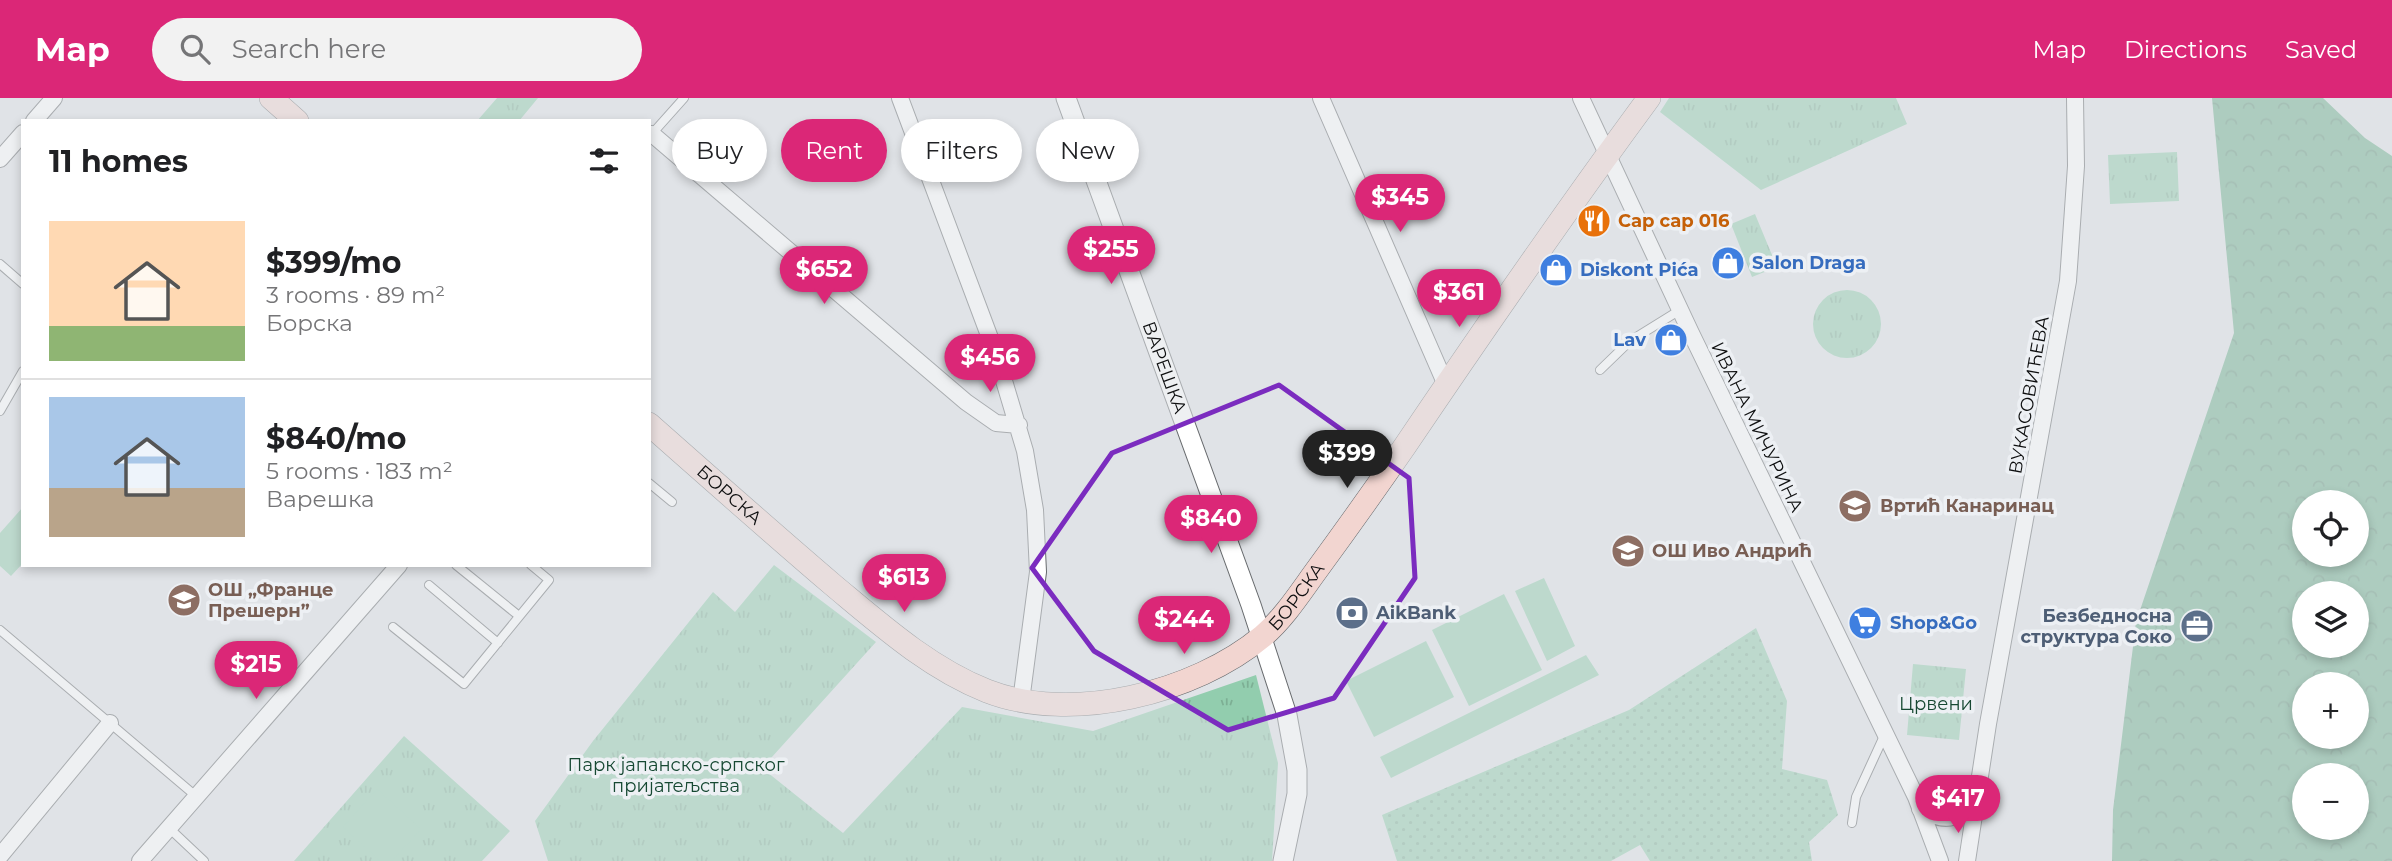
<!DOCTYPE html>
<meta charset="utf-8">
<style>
:root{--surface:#fff;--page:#f2f2f2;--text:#202124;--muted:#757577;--line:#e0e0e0;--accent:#db2777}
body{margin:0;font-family:Montserrat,sans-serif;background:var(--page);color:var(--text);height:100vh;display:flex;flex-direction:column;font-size:26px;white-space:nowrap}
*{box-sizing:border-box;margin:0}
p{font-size:23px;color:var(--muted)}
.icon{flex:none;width:38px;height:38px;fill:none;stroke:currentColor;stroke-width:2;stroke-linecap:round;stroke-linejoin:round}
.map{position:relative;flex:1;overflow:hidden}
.side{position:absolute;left:21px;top:21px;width:630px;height:448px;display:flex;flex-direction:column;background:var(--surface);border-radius:0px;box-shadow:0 4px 10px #0003}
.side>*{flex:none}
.top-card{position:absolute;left:672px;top:21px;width:665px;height:63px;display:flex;gap:14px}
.fabs{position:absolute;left:2292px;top:392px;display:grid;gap:14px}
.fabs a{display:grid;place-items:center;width:77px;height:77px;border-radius:50%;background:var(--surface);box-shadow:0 4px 10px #0003;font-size:35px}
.price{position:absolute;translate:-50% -60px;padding:0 16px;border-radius:24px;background:var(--accent);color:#fff;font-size:23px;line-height:46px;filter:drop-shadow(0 2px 4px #0008)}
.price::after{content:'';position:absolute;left:50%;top:42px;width:21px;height:16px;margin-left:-10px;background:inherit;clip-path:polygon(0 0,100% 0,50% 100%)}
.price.current{background:#222;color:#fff}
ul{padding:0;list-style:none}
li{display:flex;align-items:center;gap:21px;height:175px;padding:0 28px}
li+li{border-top:2px solid var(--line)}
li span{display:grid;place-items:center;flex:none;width:196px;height:140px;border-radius:0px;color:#555}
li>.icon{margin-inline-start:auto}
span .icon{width:84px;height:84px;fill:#fffc;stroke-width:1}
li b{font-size:30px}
h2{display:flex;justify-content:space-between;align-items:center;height:84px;padding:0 28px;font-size:30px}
.chip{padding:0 24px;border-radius:32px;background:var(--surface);box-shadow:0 4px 10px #0003;font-size:24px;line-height:63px}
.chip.current{background:var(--accent);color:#fff}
header{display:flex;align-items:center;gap:42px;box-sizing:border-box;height:98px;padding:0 35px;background:var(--accent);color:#fff}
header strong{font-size:33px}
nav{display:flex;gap:38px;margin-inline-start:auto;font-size:24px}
.search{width:490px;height:63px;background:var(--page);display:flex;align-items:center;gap:18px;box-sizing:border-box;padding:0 24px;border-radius:38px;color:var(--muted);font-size:26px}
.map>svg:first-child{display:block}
</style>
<header>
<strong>Map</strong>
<div class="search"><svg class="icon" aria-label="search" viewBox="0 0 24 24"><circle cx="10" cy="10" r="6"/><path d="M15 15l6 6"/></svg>Search here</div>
<nav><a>Map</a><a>Directions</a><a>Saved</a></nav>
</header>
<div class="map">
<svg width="2392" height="763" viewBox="0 0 2392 763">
<defs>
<pattern id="grass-dots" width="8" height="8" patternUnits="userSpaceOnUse" patternTransform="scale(1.75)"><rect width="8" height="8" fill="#92cdae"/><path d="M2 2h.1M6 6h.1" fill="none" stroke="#7daf94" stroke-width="1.8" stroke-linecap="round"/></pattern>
<pattern id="forest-crowns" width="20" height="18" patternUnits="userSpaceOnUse" patternTransform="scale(1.75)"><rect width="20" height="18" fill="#70af8f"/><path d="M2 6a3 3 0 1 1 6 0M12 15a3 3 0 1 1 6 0" fill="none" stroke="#60957a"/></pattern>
<pattern id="park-tufts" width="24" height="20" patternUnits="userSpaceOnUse" patternTransform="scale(1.75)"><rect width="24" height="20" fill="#92cdae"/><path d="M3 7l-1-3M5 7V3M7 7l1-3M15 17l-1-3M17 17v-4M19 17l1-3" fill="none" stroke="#7daf94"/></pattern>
</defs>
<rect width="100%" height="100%" fill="#e0e3e7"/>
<path fill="url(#grass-dots)" d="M1756,530L1787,603L1782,671L1827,682L1838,717L1809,744L1812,763H1650L1640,747L1611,763H1397L1382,717L1629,612Z"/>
<path fill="url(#forest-crowns)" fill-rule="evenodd" d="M2212,0H2323L2365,40L2392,58V763H2112L2113,712L2136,524L2234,235ZM2305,404H2357V457H2305ZM2305,495H2357V548H2305ZM2305,586H2357V639H2305ZM2305,677H2357V730H2305Z"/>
<path fill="url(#park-tufts)" d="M497,0H538L519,23H477Z
M1669,0H1896L1907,26L1761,92L1660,14Z
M2177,54L2179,103L2110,106L2108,57Z
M1755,116L1777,169L1752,179L1731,126Z
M1813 226a34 34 0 1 1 68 0a34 34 0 1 1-68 0Z
M774,467L876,544L762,670L843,735L962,609L1093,633L1256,577L1278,665L1272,763H548L535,723L593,643L713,494L735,514Z
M1913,566L1966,571L1959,642L1907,637Z
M404,638L510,733L482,763H294Z"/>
<path fill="#92cdae" d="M23,409V465L11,478L0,468V435Z
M1544,480L1575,548L1547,563L1515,493Z
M1504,496L1542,572L1469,608L1432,532Z
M1426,543L1454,599L1374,639L1346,583Z
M1586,557L1599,577L1391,680L1380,659Z
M377,691L421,731L392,763H380L343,729Z"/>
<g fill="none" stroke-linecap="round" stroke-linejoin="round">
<defs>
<path id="service" d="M651,37L684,0
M0,166L23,186
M1600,272L1630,243L1680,212
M0,313L23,273
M649,385L672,404
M456,467L519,518
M429,487L498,545
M393,529L464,586L549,482L531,467
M0,532L197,699
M1852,725L1856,699L1884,638
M169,730L204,763"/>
<path id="minor" d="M900,0L996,256L1025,353L1035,412L1038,474L1021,603
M1321,0L1446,287
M1581,0L1690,233L1916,699L1940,763
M34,23L54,0
M652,36L966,304L996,325L1019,327
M0,61L23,35
M1920,711C1950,728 1959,720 1979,695
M0,758L110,625
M140,763L399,467
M1967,763L1988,626L2068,183L2076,68L2075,0"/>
<g id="tertiary">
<path id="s1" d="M1066,0L1251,507L1287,617L1297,672V696L1283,763"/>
</g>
<g id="secondary">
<path d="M271,0L297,23"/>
<path id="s2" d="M649,326C710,380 771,434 833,487C881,527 929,570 987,593C1071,626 1195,595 1263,538C1284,520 1300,495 1316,473C1346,432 1376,390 1405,348C1484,231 1565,114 1649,0"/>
</g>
</defs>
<use href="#service" stroke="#686b6e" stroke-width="10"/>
<use href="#minor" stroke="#686b6e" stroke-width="18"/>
<use href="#tertiary" stroke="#686b6e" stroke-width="21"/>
<use href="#secondary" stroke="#686b6e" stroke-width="24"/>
<use href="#service" stroke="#fff" stroke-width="8"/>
<use href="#minor" stroke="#fff" stroke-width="16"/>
<use href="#tertiary" stroke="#fff" stroke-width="19"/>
<use href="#secondary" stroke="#f2d5d0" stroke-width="23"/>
</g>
<path d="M0 0H2392V763H0ZM1279,287L1409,380L1415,480L1334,600L1228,632L1094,553L1032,470L1112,355Z" fill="#e0e3e7" fill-opacity=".55" fill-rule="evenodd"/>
<path fill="none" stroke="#7b2cbf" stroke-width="5" stroke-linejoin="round" d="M1279,287L1409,380L1415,480L1334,600L1228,632L1094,553L1032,470L1112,355Z"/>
<defs>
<symbol id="restaurant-disc" viewBox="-11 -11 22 22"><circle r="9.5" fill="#e8710a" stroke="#edf0f4"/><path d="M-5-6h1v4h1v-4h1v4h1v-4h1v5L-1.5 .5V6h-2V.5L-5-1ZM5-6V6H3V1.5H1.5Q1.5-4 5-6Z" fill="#fff"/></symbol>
<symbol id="shop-disc" viewBox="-11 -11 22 22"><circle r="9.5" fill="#3f7fe0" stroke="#edf0f4"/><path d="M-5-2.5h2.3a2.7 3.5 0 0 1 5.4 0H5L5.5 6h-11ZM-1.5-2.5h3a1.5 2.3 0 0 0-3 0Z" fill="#fff"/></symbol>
<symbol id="school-disc" viewBox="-11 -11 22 22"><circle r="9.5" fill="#8d6e63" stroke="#edf0f4"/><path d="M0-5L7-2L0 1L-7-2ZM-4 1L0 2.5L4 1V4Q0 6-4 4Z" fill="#fff"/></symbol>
<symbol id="bank-disc" viewBox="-11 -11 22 22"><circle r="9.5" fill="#5c6f8a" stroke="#edf0f4"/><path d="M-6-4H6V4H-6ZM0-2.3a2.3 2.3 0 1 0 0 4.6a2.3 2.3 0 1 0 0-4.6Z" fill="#fff"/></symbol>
<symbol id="supermarket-disc" viewBox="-11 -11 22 22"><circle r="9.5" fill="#3f7fe0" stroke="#edf0f4"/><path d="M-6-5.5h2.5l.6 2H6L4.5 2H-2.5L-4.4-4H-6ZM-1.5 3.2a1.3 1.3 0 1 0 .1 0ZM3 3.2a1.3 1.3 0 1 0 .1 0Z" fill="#fff"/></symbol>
<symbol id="office-disc" viewBox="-11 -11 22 22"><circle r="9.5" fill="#5c6f8a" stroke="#edf0f4"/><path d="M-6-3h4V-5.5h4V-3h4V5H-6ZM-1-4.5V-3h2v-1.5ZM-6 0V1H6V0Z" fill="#fff"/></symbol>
</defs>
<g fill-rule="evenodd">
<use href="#restaurant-disc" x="1575" y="104" width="38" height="38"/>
<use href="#shop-disc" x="1709" y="146" width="38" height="38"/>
<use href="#shop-disc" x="1537" y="153" width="38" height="38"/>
<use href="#shop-disc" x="1652" y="223" width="38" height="38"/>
<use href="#school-disc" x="1836" y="389" width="38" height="38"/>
<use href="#school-disc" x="1609" y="434" width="38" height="38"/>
<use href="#school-disc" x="165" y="483" width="38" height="38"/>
<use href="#bank-disc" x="1333" y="496" width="38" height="38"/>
<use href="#supermarket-disc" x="1846" y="506" width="38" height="38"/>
<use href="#office-disc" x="2178" y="509" width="38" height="38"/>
</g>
<g text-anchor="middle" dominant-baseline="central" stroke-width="7" stroke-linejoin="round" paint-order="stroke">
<g font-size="18" font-weight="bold" fill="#c56008" stroke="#edf0f4" text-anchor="start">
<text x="1618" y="123">Cap cap 016</text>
</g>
<g font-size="18" font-weight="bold" fill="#366cbe" stroke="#edf0f4" text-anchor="start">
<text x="1752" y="165">Salon Draga</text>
<text x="1580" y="172">Diskont Pića</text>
<text x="1646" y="242" text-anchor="end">Lav</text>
<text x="1890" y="525">Shop&amp;Go</text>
</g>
<g font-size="18" fill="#0d0e0f" stroke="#edf0f4">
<text stroke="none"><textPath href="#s1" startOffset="287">ВАРЕШКА</textPath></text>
<text transform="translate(2029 297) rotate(-80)">ВУКАСОВИЋЕВА</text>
<text transform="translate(1757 329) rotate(64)">ИВАНА МИЧУРИНА</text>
<text stroke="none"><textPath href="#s2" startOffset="107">БОРСКА</textPath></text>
<text stroke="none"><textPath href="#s2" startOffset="777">БОРСКА</textPath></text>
</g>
<g font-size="18" font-weight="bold" fill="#785e54" stroke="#edf0f4" text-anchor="start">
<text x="1880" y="408">Вртић Канаринац</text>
<text x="1652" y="453">ОШ Иво Андрић</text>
<text x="208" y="492">ОШ „Франце<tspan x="208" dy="21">Прешерн”</tspan></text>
</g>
<g font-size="18" font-weight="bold" fill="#4e5e75" stroke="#edf0f4" text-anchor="start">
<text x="1376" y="515">AikBank</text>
<text x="2172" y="518" text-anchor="end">Безбедносна<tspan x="2172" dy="21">структура Соко</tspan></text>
</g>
<g font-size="18" fill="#164832" stroke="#edf0f4">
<text x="1936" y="606">Црвени</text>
<text x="676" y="667">Парк јапанско-српског<tspan x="676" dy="21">пријатељства</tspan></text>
</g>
</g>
</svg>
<div class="fabs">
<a><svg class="icon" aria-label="locate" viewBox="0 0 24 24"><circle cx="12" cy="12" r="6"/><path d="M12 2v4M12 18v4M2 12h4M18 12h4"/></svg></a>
<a><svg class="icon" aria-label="layers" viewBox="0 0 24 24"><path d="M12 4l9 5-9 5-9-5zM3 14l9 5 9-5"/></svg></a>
<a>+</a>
<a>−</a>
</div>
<b class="price" style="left:1400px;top:136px">$345</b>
<b class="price" style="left:1111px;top:188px">$255</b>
<b class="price" style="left:824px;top:208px">$652</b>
<b class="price" style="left:1459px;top:231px">$361</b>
<b class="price" style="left:990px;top:296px">$456</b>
<b class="price current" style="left:1347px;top:392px">$399</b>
<b class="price" style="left:1211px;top:457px">$840</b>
<b class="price" style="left:904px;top:516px">$613</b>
<b class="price" style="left:1184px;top:558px">$244</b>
<b class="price" style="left:256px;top:603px">$215</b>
<b class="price" style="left:1958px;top:737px">$417</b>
<div class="top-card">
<a class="chip">Buy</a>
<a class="chip current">Rent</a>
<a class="chip">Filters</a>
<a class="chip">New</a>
</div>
<section class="side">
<h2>11 homes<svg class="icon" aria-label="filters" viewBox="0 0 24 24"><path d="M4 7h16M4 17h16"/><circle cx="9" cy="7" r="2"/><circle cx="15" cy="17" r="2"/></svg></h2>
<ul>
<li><span style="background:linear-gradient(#ffd9b3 75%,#8fb573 0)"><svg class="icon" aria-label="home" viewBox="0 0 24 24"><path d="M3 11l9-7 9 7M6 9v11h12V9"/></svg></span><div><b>$399/mo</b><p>3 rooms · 89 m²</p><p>Борска</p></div></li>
<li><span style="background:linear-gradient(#a9c7e8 65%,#b9a48a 0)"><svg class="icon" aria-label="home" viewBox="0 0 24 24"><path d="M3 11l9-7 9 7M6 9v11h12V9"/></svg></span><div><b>$840/mo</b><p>5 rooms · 183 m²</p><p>Варешка</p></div></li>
</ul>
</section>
</div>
